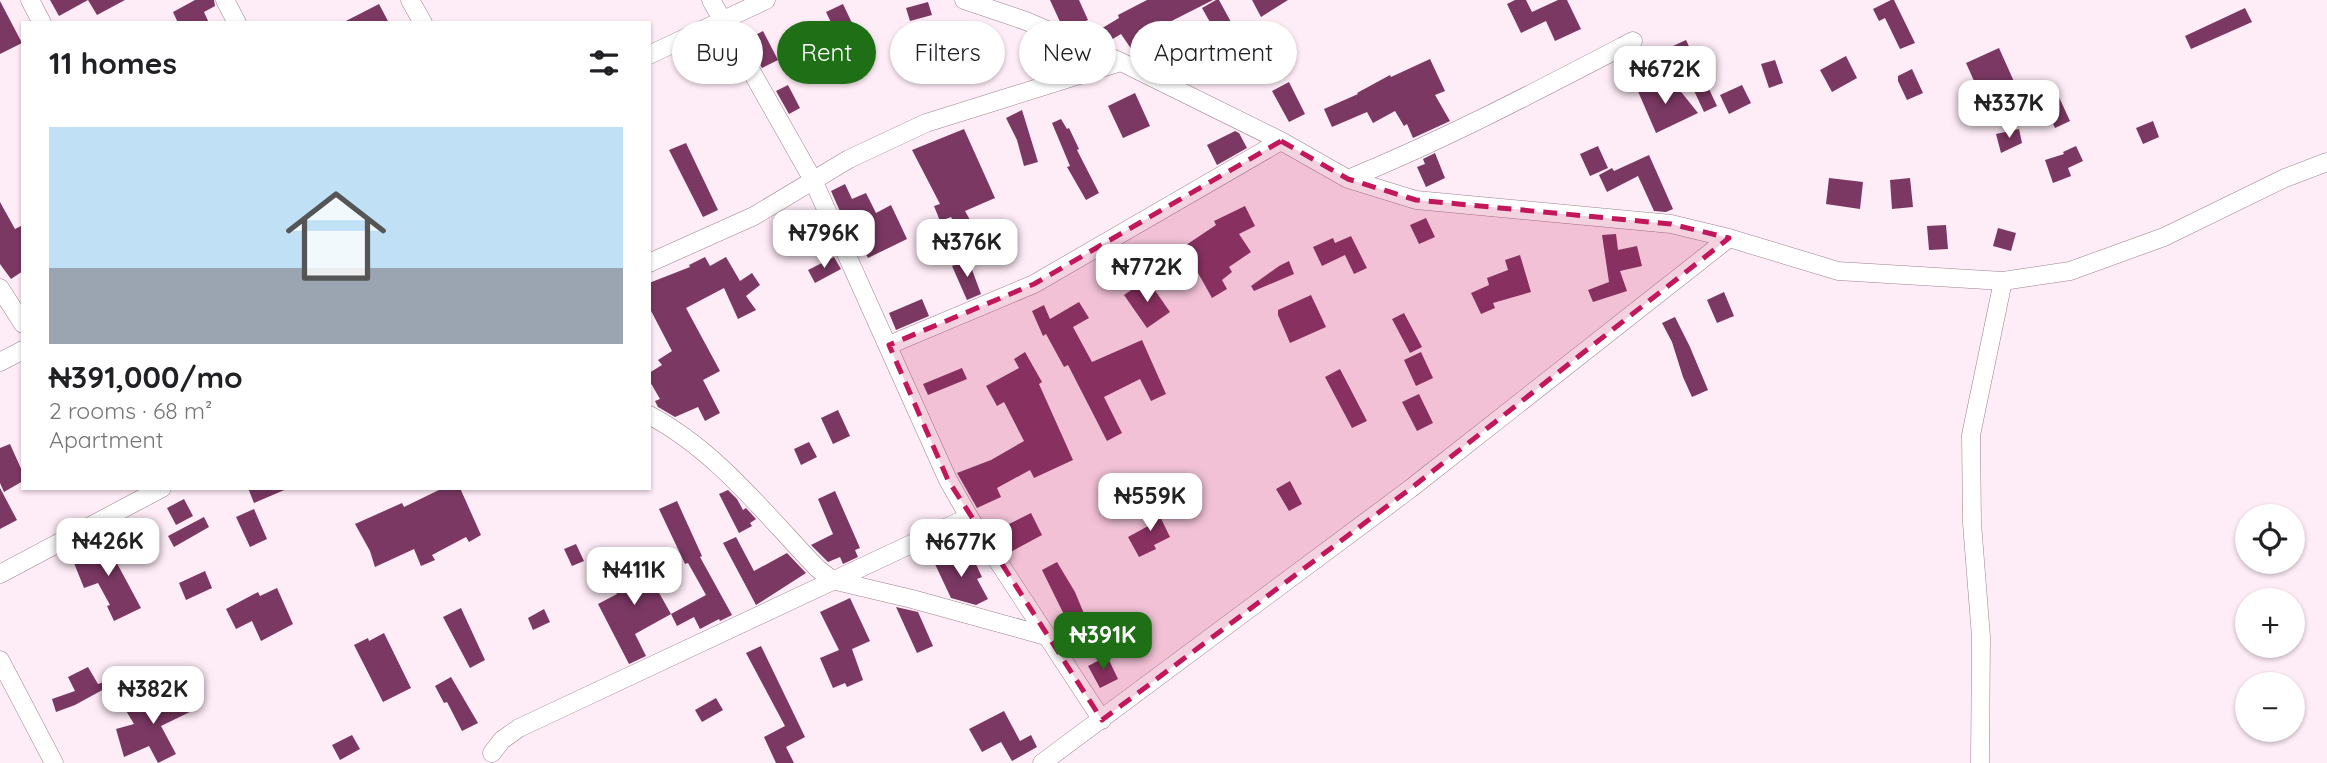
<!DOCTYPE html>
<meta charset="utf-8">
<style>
:root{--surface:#fff;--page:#f6f6f6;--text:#202124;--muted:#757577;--accent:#1f6f16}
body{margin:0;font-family:Quicksand,sans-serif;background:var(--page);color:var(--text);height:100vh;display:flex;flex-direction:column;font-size:26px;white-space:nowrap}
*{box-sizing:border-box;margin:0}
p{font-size:23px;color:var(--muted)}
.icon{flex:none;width:38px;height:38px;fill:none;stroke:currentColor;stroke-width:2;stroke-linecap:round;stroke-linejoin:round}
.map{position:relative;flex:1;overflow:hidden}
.side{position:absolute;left:21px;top:21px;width:630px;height:469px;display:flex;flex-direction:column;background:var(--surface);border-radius:0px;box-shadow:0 2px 5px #0004}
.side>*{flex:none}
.guide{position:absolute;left:672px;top:21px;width:665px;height:63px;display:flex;gap:14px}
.controls{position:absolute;left:2235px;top:504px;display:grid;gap:14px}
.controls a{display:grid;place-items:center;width:70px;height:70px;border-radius:50%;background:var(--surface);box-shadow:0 2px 5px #0004;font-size:35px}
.price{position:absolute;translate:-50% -60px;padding:0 16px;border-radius:14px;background:#fff;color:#222;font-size:23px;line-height:46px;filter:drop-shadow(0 2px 4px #0008)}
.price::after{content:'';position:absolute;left:50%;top:42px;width:21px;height:16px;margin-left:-10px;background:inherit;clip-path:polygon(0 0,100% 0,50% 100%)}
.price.current{background:var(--accent);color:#fff}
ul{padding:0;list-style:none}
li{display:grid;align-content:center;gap:14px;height:371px;padding:0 28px}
li span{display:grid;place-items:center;height:217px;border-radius:0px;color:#555}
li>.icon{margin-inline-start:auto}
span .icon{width:126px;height:126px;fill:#fffc;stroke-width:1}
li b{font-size:30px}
h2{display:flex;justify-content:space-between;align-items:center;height:84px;padding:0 28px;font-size:30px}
.pill{padding:0 24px;border-radius:32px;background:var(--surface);box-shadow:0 2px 5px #0004;font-size:24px;line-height:63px}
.pill.current{background:var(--accent);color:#fff}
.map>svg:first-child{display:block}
</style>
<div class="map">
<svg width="2327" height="763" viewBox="0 0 2327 763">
<rect width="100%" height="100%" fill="#feecf6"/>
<path fill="#7a3862" d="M50,0H125L97,15L88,0L59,16Z
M195,0H214L215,6L204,12L209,23H178L173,12Z
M1050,0H1079L1088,20L1071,28L1061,24Z
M1147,0H1213L1146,34L1153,45L1136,56L1121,34L1106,43L1089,36L1119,18L1118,15Z
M1216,0H1219L1231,22L1215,31L1202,8Z
M1252,0H1288L1261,17Z
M1515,0H1526L1532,12L1558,0H1567L1581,29L1555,41L1546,21L1521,33L1507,4Z
M1891,0H1894L1915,43L1900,49L1885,18L1879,21L1873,9Z
M0,1L22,43L0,54Z
M928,2L932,15L910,21L906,8Z
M379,4L389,23H342Z
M843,4L852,23L835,31L826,12Z
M2245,8L2252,22L2191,49L2185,36Z
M763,31L778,60L762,68L746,40Z
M1686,40L1717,106L1704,112L1673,46Z
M1999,48L2016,86L1983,101L1966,63Z
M1846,56L1857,78L1832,92L1820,70Z
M1430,59L1445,91L1435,95L1450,121L1413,138L1407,124L1404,126L1395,111L1373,123L1367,112L1332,127L1324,109L1358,94L1357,93L1390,75L1391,77Z
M1775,60L1783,83L1769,88L1761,64Z
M1912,69L1923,93L1907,100L1898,81V76Z
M1656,81L1662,95L1678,88L1698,113L1656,133L1637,89Z
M1289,82L1305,114L1289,122L1272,91Z
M788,85L800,108L789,114L776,91Z
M1742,85L1751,103L1729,114L1720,95Z
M1135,93L1150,126L1123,138L1108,106Z
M2058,95L2070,121L2055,128L2043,102Z
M1022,110L1038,162L1024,166L1017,140L1006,118Z
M1061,119L1067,129L1069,128L1079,149L1077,150L1099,193L1086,200L1067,167L1070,166L1052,123Z
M2153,121L2159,137L2143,144L2136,128Z
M964,129L995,198L965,211L974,227L961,234L951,217L940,221L934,206L940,204L912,150Z
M2019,129L2022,143L2001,153L1996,134Z
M1235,131L1239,133L1247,148L1217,165L1207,145Z
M686,143L718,210L703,217L669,150Z
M1598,146L1608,168L1590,176L1580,154Z
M2076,146L2083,161L2068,168L2071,176L2053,183L2045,160L2064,154L2063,152Z
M1435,153L1445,178L1426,187L1417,167L1425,164L1423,159Z
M1649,155L1673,209L1666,212L1654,211L1638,176L1607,192L1599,175L1612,168L1614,171Z
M1829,178L1863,182L1860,209L1826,204Z
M1910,178L1913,207L1892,209L1890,180Z
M845,184L852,199L866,193L876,213L891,205L907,239L868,258L859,241L854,243L831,191Z
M0,202L15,229L23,225V271L11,279L0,264Z
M1245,206L1255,226L1239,234L1251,252L1229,267L1232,272L1222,280L1227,289L1212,298L1193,264L1196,262L1186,245L1216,225L1214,221Z
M1426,218L1435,237L1419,244L1410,225Z
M1946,225L1948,249L1929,250L1927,226Z
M797,227L810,243L798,253L784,237Z
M1998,228L2016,233L2011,251L1993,246Z
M1616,234L1618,250L1637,246L1642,266L1620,271L1627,291L1593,302L1588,290L1609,282L1602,235Z
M1351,236L1367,268L1354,274L1345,255L1322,266L1313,247L1333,238L1335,243Z
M1520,255L1531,292L1493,303L1495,308L1481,314L1471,293L1489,285L1487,278L1508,270L1505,260Z
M705,257L710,266L726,257L740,281L752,273L760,285L746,296L756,310L738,319L724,288L686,308L720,371L703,380L720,413L705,421L698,407L675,417L658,407L655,401L660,399L649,380V373L662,365L658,360L672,351L649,307V283L690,267L689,265Z
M834,257L841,269L815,283L808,270Z
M968,259L981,294L967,300L952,266Z
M1289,261L1294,274L1254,291L1251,286L1279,266Z
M1147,279L1170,312L1147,328L1124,295Z
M1724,292L1734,316L1717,323L1707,300Z
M1311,295L1326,327L1290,343L1278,315V310Z
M922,299L929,316L896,330L889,313Z
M1079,302L1089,318L1073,327L1092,362L1142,340L1166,394L1151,401L1140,379L1104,397L1122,433L1107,441L1068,365L1064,367L1046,334L1043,336L1032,311L1044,305L1050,319Z
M1404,313L1422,347L1410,353L1392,319Z
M1675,317L1690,347L1708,390L1692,397L1683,377L1672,342L1662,323Z
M1025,352L1042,382L1039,384L1073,460L1034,478L1030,470L997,488L1001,497L977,508L957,473L991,460L1024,441L1004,402L997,406L986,386L1019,368L1014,359Z
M1421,352L1433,378L1416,386L1404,360Z
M962,368L967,379L928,395L923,384Z
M1340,369L1367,421L1352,428L1325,377Z
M1419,394L1433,423L1417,431L1402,402Z
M838,410L850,436L833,444L821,418Z
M809,442L817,457L801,465L794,449Z
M10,444L23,473V481L4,492L0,483V448Z
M1290,481L1302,504L1289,511L1276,489Z
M0,488L17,520L0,529Z
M248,488H289L254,503Z
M443,488H460L481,535L469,542L466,537L432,555L435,560L421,566L414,549L375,567L370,551L355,524L402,503L404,507Z
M728,490L737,499L743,510L746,508L756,519L750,523L752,526L739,533L719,494Z
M835,491L860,548L855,550L858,557L843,564L840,557L828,562L811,545L833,534L818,499Z
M184,499L193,516L176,525L167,508Z
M677,501L702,556L700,557L732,615L720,621L719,619L700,629L694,617L677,626L671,614L706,595L688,563L685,564L659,509Z
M1154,504L1170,537L1154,545L1156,549L1139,557L1128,537L1150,525L1142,511Z
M254,509L267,539L250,547L236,517Z
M1031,513L1042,535L1007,554L993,532Z
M204,517L209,527L174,547L168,536Z
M118,536L124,548L112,554L141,608L114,621L107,606L110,605L98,583L84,588L74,563L86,558L83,552Z
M736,537L754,571L787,553L806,573L756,605L723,543Z
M576,544L584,561L572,566L564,549Z
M955,551L963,566L974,560L982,577L977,579L988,599L976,605L951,598L934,562Z
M653,555L659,570L649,575L671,614L635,634L646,656L629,664L598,604L617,594L609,578Z
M1057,562L1075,592L1092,633L1077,641L1042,570Z
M205,571L212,588L186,600L179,583Z
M277,588L293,624L261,641L252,621L236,629L226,609L258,592L260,596Z
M850,598L870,641L852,649L863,680L847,687L845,683L833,688L820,658L839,650L820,612Z
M896,607L918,612L933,646L917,653Z
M461,608L485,660L470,668L443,617Z
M544,609L550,622L533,630L528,618Z
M384,633L411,688L383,702L354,645L368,638L369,641Z
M761,646L805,737L786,747L794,763H776L764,737L785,726L746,653Z
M1107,656L1118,679L1100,688L1088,666Z
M88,667L98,684L104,682L106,688L75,705L56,712L52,699L75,691L68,677Z
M451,677L478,723L462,731L447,702L444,703L435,686Z
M192,691L200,707L161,726L176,754L158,763L149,746L124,757L116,729L134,724L122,704L139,694L150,712Z
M716,698L723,710L702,722L695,710Z
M1004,711L1020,741L1031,735L1037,747L1012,761L1001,742L982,752L969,729Z
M352,735L360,749L340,760L332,745Z"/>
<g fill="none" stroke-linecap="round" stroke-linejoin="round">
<defs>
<path id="minor" d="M30,0L42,23
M225,0L237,23
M410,0L423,23
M711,0L813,180L948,480L969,517L1102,720
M964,0L1026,21L1121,62L1281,141L1348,179L1416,200L1671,224L1729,238L1838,271L2003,281L2070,271L2164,237L2285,178L2327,162
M649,55L766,0
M1348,179C1446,139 1539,90 1633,41
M649,263L754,216L849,159L926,123L1121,62
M0,288L23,324
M889,345L1034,284L1281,141
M0,362L23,350
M649,415C716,450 765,514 817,568L832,580L912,599L1046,636
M0,574L162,488
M0,660L54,763
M492,753L502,740L519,728L969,517
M1042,763L1410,489L1729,238
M1980,763L1981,637L1972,523L1971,435L2003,281"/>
</defs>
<use href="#minor" stroke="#9c8190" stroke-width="19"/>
<use href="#minor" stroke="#fff" stroke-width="18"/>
</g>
<path fill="#c2185b" fill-opacity="0.2" stroke="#c2185b" stroke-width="5" stroke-dasharray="14 9" stroke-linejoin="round" d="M1281,141L1348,179L1416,200L1671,224L1729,238L1410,489L1102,720L948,480L889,345L1034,284Z"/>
</svg>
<div class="controls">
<a><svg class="icon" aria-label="locate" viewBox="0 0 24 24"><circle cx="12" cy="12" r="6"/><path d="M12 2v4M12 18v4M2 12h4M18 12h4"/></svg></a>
<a>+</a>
<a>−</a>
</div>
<b class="price" style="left:1665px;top:106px">₦672K</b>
<b class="price" style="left:2009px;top:140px">₦337K</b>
<b class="price" style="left:824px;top:270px">₦796K</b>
<b class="price" style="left:967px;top:279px">₦376K</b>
<b class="price" style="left:1147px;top:304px">₦772K</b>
<b class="price" style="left:1150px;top:533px">₦559K</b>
<b class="price" style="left:108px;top:578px">₦426K</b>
<b class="price" style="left:961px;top:579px">₦677K</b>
<b class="price" style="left:634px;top:607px">₦411K</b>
<b class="price current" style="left:1103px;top:672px">₦391K</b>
<b class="price" style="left:153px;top:726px">₦382K</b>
<div class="guide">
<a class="pill">Buy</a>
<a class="pill current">Rent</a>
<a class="pill">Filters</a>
<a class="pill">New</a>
<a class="pill">Apartment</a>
</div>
<section class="side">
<h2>11 homes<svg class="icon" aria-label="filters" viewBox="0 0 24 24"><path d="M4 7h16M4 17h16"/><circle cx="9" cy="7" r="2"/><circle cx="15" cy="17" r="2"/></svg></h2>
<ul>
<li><span style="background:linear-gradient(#bfe0f5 65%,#9aa5b1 0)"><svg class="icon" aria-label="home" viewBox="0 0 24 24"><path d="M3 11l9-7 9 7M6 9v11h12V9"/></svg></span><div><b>₦391,000/mo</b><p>2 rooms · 68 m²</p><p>Apartment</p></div></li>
</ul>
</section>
</div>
